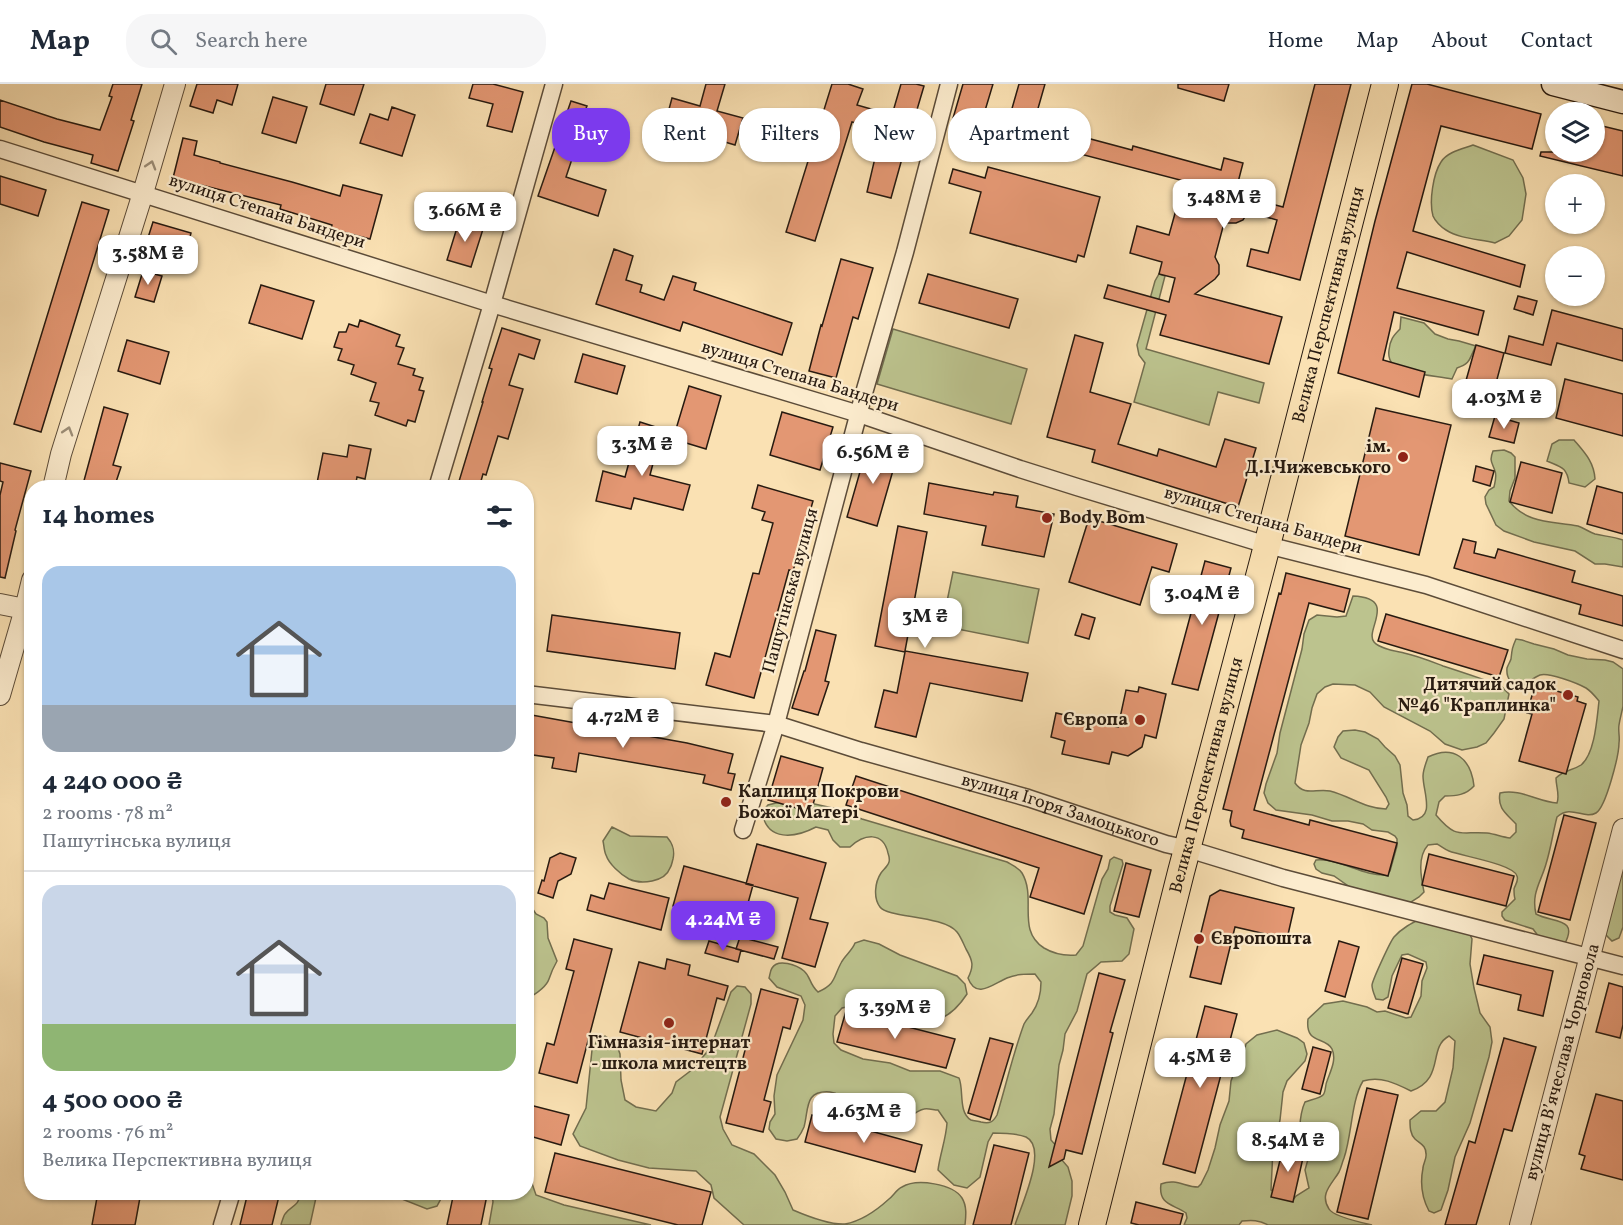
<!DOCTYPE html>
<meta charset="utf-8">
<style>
:root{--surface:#fff;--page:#f6f6f7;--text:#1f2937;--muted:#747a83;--line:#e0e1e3;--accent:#7c3aed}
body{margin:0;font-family:Vollkorn,serif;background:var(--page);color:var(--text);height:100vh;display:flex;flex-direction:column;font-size:22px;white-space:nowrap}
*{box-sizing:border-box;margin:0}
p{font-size:20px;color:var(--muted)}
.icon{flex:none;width:33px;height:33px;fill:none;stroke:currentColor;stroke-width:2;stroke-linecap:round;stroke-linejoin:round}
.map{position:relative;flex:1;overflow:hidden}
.sheet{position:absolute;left:24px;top:396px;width:510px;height:720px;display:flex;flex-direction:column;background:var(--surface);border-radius:24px;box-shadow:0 2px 4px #0004}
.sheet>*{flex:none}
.guide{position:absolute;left:552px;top:24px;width:570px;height:54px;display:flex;gap:12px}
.tools{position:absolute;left:1545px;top:18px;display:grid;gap:12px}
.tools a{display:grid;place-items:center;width:60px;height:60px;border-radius:50%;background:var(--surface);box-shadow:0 2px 4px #0004;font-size:30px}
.price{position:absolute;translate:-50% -51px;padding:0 14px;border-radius:12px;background:#fff;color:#222;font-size:20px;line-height:39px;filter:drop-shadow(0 2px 3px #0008)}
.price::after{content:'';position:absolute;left:50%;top:36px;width:18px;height:14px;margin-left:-9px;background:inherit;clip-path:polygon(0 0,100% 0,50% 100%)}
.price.on{background:var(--accent);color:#fff}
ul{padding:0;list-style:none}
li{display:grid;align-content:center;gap:12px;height:318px;padding:0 18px}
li+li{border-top:2px solid var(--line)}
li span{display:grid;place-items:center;height:186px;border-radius:18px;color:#555}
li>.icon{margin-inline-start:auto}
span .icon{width:108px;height:108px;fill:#fffc;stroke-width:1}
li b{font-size:26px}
h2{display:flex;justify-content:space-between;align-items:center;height:72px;padding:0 18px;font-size:26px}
.tag{padding:0 21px;border-radius:24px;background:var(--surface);box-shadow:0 2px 4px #0004;font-size:21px;line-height:54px}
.tag.on{background:var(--accent);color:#fff}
header{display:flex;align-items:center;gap:36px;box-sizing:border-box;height:84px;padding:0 30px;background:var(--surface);border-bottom:2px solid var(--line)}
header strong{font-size:28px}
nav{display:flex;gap:33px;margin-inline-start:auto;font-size:21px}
.search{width:420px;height:54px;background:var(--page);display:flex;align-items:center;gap:15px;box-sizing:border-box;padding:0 21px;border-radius:24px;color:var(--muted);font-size:22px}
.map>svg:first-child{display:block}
</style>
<header>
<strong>Map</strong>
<div class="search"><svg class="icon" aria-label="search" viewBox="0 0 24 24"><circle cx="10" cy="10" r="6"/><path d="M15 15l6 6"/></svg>Search here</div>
<nav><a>Home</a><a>Map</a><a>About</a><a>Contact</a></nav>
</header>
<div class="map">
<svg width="1623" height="1141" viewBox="0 0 1623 1141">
<rect width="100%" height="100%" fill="#fae1b3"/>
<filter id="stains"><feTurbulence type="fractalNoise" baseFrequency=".00333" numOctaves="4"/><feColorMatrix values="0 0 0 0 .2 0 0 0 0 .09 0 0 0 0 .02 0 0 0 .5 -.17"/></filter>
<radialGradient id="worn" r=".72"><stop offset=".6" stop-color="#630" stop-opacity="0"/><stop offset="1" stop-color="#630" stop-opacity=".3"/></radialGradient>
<path fill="#bcc38e" stroke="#726e4f" stroke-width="1.5" d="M1473,61L1513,76L1523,94L1526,110L1522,136L1509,152L1495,159C1479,155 1460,155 1446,146C1441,143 1435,137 1433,132C1429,118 1433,90 1441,78C1447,68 1462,65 1473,61Z
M1159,190L1165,192L1146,265L1264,299L1259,319L1218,308L1209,341L1134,318L1145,279L1139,271L1137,261L1155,197Z
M1401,233L1424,239L1435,250L1448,255L1459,257L1476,262C1469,274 1472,279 1457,284L1452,295C1437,292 1408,290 1395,283C1390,279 1388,272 1389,266C1390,256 1393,252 1400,245Z
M893,245L1027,285L1011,340L877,300Z
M1559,356H1574C1585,369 1594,378 1595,395L1585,403L1569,399C1567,383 1561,383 1547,377L1552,360Z
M1504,366L1511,369L1515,373V394L1510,407L1509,417C1527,440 1551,437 1578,442C1584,444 1589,448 1595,450C1604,452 1614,453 1623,456V483L1605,480H1595L1575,467L1534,458L1504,447L1496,441L1486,420L1485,413L1489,406L1494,403C1495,398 1497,392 1495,387C1492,378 1489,377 1493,367Z
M953,488L1039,505L1028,559L942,542Z
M1353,512C1399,514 1364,546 1374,558C1380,565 1395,567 1404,569C1418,572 1430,577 1443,582C1462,588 1482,595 1500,601L1509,610L1504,635L1494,649L1486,659L1477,663L1462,666L1445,660L1430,647L1384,623L1370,608L1355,601L1333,600L1325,603L1317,610L1312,624L1309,639L1301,661L1295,699C1305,713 1316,704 1330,707C1350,712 1366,725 1386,725L1389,720L1386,713L1369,686L1341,674L1334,663L1338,653L1343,647L1355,646L1365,648L1378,655L1385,663L1395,672L1400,681L1403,709L1407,721L1408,732L1413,736C1436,734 1423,708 1423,692C1423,686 1426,679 1428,673C1454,660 1471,675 1474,702C1466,711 1456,712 1445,712L1439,718L1436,731C1457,756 1460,747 1487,749C1495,750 1502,753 1510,754L1516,748V740C1507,730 1497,725 1500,709C1520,704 1538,718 1557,719C1560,711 1556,703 1556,694C1565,685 1572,687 1581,681C1595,670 1597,634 1599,617C1595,612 1591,607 1586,604C1577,599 1548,588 1540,591C1532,594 1528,600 1520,603C1511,600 1506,594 1507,584C1508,581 1510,578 1511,575C1512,566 1512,564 1516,555L1522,556L1534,560L1554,565L1568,571L1587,575L1605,576L1613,578L1623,585C1623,597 1623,610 1623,622C1622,628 1620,634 1619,641C1618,647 1620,653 1619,659C1619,671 1606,723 1596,729C1584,736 1571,720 1557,733C1553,748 1551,764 1546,780C1541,798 1531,809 1536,830C1552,839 1580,833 1564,861L1539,853L1533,845L1505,836L1502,832V828L1515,815C1514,812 1514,808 1514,805C1515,801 1519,797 1517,792C1514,780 1461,772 1449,767C1444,765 1441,762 1437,760L1428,761C1417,773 1421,793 1424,808L1419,813L1408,820L1354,806L1334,792L1322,789L1316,785L1314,780L1316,776C1340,774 1362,792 1386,791L1390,787L1397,762V755L1395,752L1388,748L1372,746L1363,740L1348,737H1332L1312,731L1276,726L1268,719L1264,709L1266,700L1277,669L1280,649L1302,565L1304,550L1309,536L1317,531L1337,533L1346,532Z
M792,715L837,725L862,735L1007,778C1012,781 1019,784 1022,789C1037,814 1016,846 1044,864C1054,870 1064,872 1076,871L1083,862L1102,795L1108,785L1110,776L1114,773L1122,776L1123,780L1110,822V828L1115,831L1127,834L1134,845L1129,870L1122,877L1101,878L1087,890L1077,927L1065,950L1063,966L1059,981L1054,1030L1050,1045L1051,1056L1058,1064L1061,1075L1068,1083L1072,1097V1112L1065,1141H1015C1020,1124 1049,1064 1026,1053C1016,1049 1004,1049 993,1049L988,1058L980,1093L967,1104L954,1101L938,1086C940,1070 946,1055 947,1039L938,1026C934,1026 928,1024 924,1025C910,1028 908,1042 888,1043C875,1044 860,1032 851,1024C844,1017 841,1009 830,1008C804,1006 809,1025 804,1043C802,1048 800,1051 797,1055L787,1057L776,1055L769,1045L770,1038L775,1030L774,1012L777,991L803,936L805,921L801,912L777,903L769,894C770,891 770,887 772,884C778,874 797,881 804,887C811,893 809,900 818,908C836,900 833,894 841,879C845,871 852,867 855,859L864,856L879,860L900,871L957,892L965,900L967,910C935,959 904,929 861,924C854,923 848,922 842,924L835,932L833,950L834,959L841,966L863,975L890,979L910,987H940L959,994C964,1005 958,1029 971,1036C974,1037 978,1037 981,1038C990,1040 993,1038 997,1031C1006,1001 1013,970 1024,940C1026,936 1029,933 1032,929C1039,919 1041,909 1041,898L1035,890C1025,890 1017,890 1007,894C993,900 976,916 968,894C974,882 973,877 966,865C963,859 961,853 957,848C943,831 888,834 880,823C873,814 875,798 881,789C884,785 888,782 889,778C890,775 889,772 888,769C883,747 864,750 850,763H840L833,756L828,746L816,743C795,754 767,758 762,728L768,721Z
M612,743L630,752L667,753C673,760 675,766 673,775C672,778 672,781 670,784C665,798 641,801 629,795C620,790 609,780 606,771C604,767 604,761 603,757Z
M1623,775V843L1619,854L1612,857L1604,849Z
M526,815L536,830L544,834L547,838L548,854L557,877C553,884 551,889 549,895C546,904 534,911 527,915Z
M1422,834L1466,842L1472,855L1470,880L1474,904L1480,929L1490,943L1492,958L1489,973L1470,1039L1455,1073L1448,1106L1441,1126L1434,1129L1429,1127C1422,1114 1420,1099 1423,1084C1423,1080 1427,1074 1426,1070C1426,1061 1420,1060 1415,1055C1410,1050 1410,1043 1410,1036L1421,1027H1436L1445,1018L1453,984L1455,957L1449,952C1427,964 1446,994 1411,1007C1395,999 1381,992 1363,997C1351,1017 1352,1051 1344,1074C1342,1079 1341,1084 1339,1088C1332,1100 1319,1110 1329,1125C1333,1132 1363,1139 1372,1141H1268C1259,1136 1252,1136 1242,1137L1239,1141H1184L1187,1134L1186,1129C1173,1120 1158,1121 1161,1100C1176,1094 1185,1103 1198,1103L1201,1100L1208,1086L1215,1064L1220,1041L1229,1017L1231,997L1236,984L1241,977L1246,960L1257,951L1277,946L1297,954L1304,959L1307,970L1305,977L1287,997L1283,1008L1280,1036L1273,1065L1271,1106L1292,1117L1296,1112L1309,1104L1305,1086L1312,1061L1311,1056L1300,1042C1300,1035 1302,1024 1305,1018C1310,1016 1320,1014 1323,1011C1326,1008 1325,1001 1327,997C1330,988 1337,976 1332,965C1325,952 1305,961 1308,935L1324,920L1343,917L1367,923L1377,928L1385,927L1406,934L1411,933L1421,912L1422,897L1427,884L1426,878L1408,870L1402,871L1392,892L1388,913L1383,916L1376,915C1374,910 1372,906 1372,901C1373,895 1390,858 1394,853C1402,844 1412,839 1422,834Z
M737,902L745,903L751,910V920L720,1033L723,1045L732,1061L754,1070L775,1091L785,1108L793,1126C807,1132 829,1141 845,1140C862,1137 877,1126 889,1115C893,1112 897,1105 902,1103C917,1094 953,1100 962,1114C967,1122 966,1132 965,1141H744L714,1114L711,1101L696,1087L649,1084L618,1076L580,1062L573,1050L586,1024L592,966L597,956L605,952L616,959L620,970L621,996L625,1016L636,1023L656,1027L672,1009L676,998L693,985L711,963L731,908Z
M527,1085L536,1111L564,1121L651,1141H489L493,1118L492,1109L526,1108Z
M301,1109H317L310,1141H281C281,1140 284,1131 285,1130C291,1121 298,1124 301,1109Z
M371,1109H370H444L437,1122L427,1125L397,1113Z"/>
<path fill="#e39773" stroke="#271a10" stroke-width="1.5" d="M113,0H142L131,36L134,37L118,87L91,79L93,71L44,58L0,43V16L57,35L100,46L112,13L109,12Z
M197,0H238L232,21L217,16L213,29L190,22Z
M326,0H364L354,31L320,20Z
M473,0H493L523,8L512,48L487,42L493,20L469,14Z
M706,0H725L717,27L743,34L735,61L665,40L672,14L700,22Z
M832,0H848L863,5L857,21L892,31L901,0H916L924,2L916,29L915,28L891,114L867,108L875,74L873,73L880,45L852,38L815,157L786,148Z
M963,0H993L978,50L951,41Z
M1019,0H1045L1033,42L1009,35Z
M1178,0H1229L1224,17L1178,4Z
M1315,0H1351L1300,196L1247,182L1251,165L1268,169L1277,136L1248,128L1243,136L1236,139H1224L1215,173L1219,181V190L1215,195L1195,210L1282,233L1269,280L1160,251L1166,231L1104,214L1108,201L1169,218L1175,194L1159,190L1162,178L1130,169L1137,142L1169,151L1184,97L1038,59L1042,42L1132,66L1133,62L1221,86L1224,74L1243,79L1235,110L1283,123Z
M1412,0H1427L1541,30L1532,65L1441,42L1413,147L1525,181L1520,203L1407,168L1397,204L1484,227L1478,251L1394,228L1383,276L1425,288L1419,313L1338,289L1375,137Z
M273,13L307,23L296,59L262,49Z
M571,17L587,22L583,32L599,37L593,55L580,51L566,93L606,106L598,132L538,112Z
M392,23L415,31L402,72L360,59L370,30L388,36Z
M1594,40L1623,47V92L1540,72L1541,68H1594Z
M183,54L197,57L194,71L220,78V79L292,98L340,112L343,101L382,111L370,155L331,145L332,141L280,125L281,121L173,94Z
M988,83L1100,113L1084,173L1078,171L1076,178L970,149L981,108L949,99L953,85L985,94Z
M0,92L46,106L38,132L0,120Z
M82,118L109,126L41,348L14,340Z
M460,134L484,142L471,183L447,176Z
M153,138L191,149L185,172L146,160Z
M614,165L633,172L626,196L642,201L640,208L664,216L673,192L696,199L694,206L792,239L782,271L683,238L680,247L596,220Z
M841,175L873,184L858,235L853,233L836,294L809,287L821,241L822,242Z
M143,187L162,192L154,218L135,213Z
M928,190L1018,215L1009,244L919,219Z
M261,201L314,217L302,255L249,239Z
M1518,212L1537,217L1533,231L1514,225Z
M1552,226L1623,245V277L1557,259L1551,281L1505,269L1509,252L1543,261Z
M360,236L400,251L396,262L404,264L398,280L415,285L413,291L423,294L419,306L424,307L415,338L408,336L406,342L375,331L379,319L370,317L376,299L351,290L354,281L338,276L342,265L334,263L339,248H346L349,240L358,243Z
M502,244L540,256L534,275L519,270L509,301L523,305L508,355L498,352L486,391L483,390L479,404H457L483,318H482L492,285L489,284Z
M1075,251L1103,259L1090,308L1131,320L1118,360L1157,372L1159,365L1216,383L1225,355L1256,364L1238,423L1092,378L1095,366L1047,353Z
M127,256L169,268L160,300L118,287Z
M1476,261L1504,269L1487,333L1458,325Z
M583,270L625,282L617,310L575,298Z
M1565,295L1623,310V352L1556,334Z
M689,302L721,312L706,365L673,355Z
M104,323L128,330L113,381L121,383L114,404H82Z
M1376,324L1451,341L1419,471L1345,452Z
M782,328L833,343L820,386L770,371Z
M1495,332L1519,339L1514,359L1489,353Z
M640,338L662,345L650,391L690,401L683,426L634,414L631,425L596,417L603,387L625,393Z
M868,360L898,369L877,442L847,433Z
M349,361L371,365L365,395L357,393L355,404H316L323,369L347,373Z
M1521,378L1562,389L1552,429L1510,418Z
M0,379L31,387L15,446L16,447L5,494L0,493V411L3,398L0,397Z
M1476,382L1494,387L1490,402L1473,397Z
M929,399L993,411L994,408L1018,412L1016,423L1054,430L1044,473L982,461L986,442L924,430Z
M758,401L813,417L793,487L789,486L754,614L706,601L715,569L730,573L753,489L759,490L773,439L762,436L765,428L752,424Z
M1597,402L1623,409V450L1587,440Z
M1089,434L1177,460L1169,488L1152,483L1140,521L1069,498Z
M898,442L927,448L905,567L1028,589L1022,617L930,599L916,653L875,643L884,606L897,609L905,568L875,562Z
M1463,455L1476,458L1474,469L1495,474L1498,465L1575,487L1572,498L1623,512V542L1579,530L1581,521L1454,484Z
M1205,477L1231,484L1198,606L1172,600Z
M1286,489L1350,505L1344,528L1309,519L1254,726L1309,741L1310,736L1397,759L1388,792L1242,754L1244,746L1231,742L1230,737L1232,727L1223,725L1279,509L1281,510Z
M1082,530L1095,534L1089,555L1075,551Z
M1386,530L1508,566L1499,593L1378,557Z
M552,531L680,549L675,585L547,567Z
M816,546L836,551L825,597L829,598L818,631L792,624L804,587H805Z
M1535,601L1578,613L1577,617L1586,620L1566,690L1519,677L1532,630L1527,629Z
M1139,603L1166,610L1156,654L1145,651L1142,663L1128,672L1112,668L1109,680L1062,670L1065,657L1051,653L1056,629L1118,643L1126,606L1138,608Z
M526,630L687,659L733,670L728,689L735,690L731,706L703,699L705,691L579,669L576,688L552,684L554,674L526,670Z
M781,672L823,684L811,728L768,716Z
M856,692L1102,772L1084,830L1030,813L1039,784L846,721Z
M1564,731L1596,739L1570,836L1538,828Z
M757,760L826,779L810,835L828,839L815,883L782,874L798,814L746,800Z
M560,769L576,774L571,790L558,797L553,814L538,809L542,796L544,797L550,774Z
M1429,770L1514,792L1506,822L1422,801Z
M1126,779L1151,786L1139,833L1114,827Z
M684,782L753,801L742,841L673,822Z
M609,799L669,814L661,846L587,826L591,811L604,815Z
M1220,806L1294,824L1287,855L1235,843L1221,900L1190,893L1210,812Z
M740,853L778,863L774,875L736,865Z
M574,855L612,865L577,999L539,989L547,959L554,961L574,887L566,885Z
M709,857L741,866L738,878L705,869Z
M1339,857L1359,863L1345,913L1325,907Z
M1484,871L1553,887L1543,932L1518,926L1521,911L1477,900Z
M1402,874L1423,880L1408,930L1388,924Z
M667,875L690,881L688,891L728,902L724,916L717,914L702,970L620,948L639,878L665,885Z
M1099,889L1125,896L1110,948L1113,949L1082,1070L1066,1066L1064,1075L1049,1083Z
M1609,899L1623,903V941L1620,954L1596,948Z
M761,905L798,915L790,945L783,943L764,1016L771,1018L763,1048L726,1039Z
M1205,922L1237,930L1195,1089L1163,1080Z
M846,927L955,955L946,984L837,958Z
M990,954L1013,960L990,1036L968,1029Z
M1504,954L1536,963L1512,1047L1504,1045L1476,1141H1445L1469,1057L1475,1059Z
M1313,963L1331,968L1320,1010L1302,1005Z
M1367,1004L1398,1011L1368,1135L1337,1128Z
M1596,1010L1623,1017V1096L1581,1085L1585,1072L1579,1070Z
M526,1020L569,1031L561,1061L526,1051Z
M812,1031L922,1061L915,1088L805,1058Z
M1284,1060L1305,1065L1293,1118L1271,1113Z
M994,1061L1029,1069L1011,1141H973Z
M555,1069L711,1108L702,1141H678L545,1108Z
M98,1108H141L135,1141H92Z
M248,1108H280L272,1141H240Z
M454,1108H475L487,1111L481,1141H447Z
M1136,1118L1183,1130L1180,1141H1139L1131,1139Z"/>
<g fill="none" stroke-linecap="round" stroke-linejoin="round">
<defs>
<g id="minor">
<path d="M0,65L492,220L859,330L1020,385L1077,403L1267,461L1426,501L1623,566"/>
<path d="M437,404L492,220L554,0"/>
<path id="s1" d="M526,610L776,640L861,667L1028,714L1166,760L1188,765L1283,794L1623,882"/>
<path d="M743,746L776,640L864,309L905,168L949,0"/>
<path d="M222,1141L232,1108"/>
</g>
<path id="tertiary" d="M53,404L61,370L143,109L175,0
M0,520L25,525
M0,611L25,525L32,496
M1520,1141L1623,745"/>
<path id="secondary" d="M1553,0L1623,18"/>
<g id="primary">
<path id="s2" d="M1092,1141L1181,788L1263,477L1385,0"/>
</g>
</defs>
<use href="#minor" stroke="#5c4c39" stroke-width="19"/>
<use href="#tertiary" stroke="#5c4c39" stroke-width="22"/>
<use href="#secondary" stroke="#271a10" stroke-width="25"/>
<use href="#primary" stroke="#271a10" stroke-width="28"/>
<use href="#minor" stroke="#fcecce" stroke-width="16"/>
<use href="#tertiary" stroke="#fcecce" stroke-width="20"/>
<use href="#secondary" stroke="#fcecce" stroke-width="22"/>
<use href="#primary" stroke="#fae1b3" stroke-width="26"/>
</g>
<defs><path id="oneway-chevron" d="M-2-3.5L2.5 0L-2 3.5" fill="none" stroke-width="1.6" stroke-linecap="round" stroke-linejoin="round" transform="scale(1.5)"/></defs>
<g stroke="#9c8e78">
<use href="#oneway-chevron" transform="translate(151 81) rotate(-73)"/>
<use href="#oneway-chevron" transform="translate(68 347) rotate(-73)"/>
</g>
<g fill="#8f2418" stroke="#fcecce" stroke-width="2">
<circle cx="1403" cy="373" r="6"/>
<circle cx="1047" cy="434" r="6"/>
<circle cx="1568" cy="611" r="6"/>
<circle cx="1140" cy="636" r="6"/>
<circle cx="726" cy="718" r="6"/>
<circle cx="1199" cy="855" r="6"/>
<circle cx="669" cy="939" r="6"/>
</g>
<g text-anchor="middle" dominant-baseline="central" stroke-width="4.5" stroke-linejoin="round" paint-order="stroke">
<g font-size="18" fill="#271a10" stroke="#fcecce">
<text transform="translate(267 128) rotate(18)">вулиця Степана Бандери</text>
<text stroke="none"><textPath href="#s2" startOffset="950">Велика Перспективна вулиця</textPath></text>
<text transform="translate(800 293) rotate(17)">вулиця Степана Бандери</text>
<text transform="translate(1263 437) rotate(16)">вулиця Степана Бандери</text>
<text transform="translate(791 507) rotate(-75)">Пашутінська вулиця</text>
<text stroke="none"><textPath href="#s2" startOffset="464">Велика Перспективна вулиця</textPath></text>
<text stroke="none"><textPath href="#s1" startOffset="549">вулиця Ігоря Замоцького</textPath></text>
<text transform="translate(1563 978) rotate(-75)">вулиця Вʼячеслава Чорновола</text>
</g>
<g font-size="18" font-weight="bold" fill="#271a10" stroke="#fcecce" text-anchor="end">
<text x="1391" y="363">ім.<tspan x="1391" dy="21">Д.І.Чижевського</tspan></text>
<text x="1059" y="434" text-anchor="start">Body Bom</text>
<text x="1556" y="601">Дитячий садок<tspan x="1556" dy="21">№46 "Краплинка"</tspan></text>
<text x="1128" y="636">Європа</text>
<text x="738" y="708" text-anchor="start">Каплиця Покрови<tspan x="738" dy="21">Божої Матері</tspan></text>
<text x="1211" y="855" text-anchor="start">Європошта</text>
<text x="669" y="959" text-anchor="middle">Гімназія-інтернат<tspan x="669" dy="21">- школа мистецтв</tspan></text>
</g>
</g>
<rect width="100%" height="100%" filter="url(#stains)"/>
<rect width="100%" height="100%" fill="url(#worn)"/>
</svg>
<div class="tools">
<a><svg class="icon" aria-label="layers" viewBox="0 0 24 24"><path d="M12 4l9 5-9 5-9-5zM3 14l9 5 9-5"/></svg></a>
<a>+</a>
<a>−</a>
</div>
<b class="price" style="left:1224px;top:146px">3.48M ₴</b>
<b class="price" style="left:465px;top:159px">3.66M ₴</b>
<b class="price" style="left:148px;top:202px">3.58M ₴</b>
<b class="price" style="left:1504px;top:346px">4.03M ₴</b>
<b class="price" style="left:642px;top:393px">3.3M ₴</b>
<b class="price" style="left:873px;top:401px">6.56M ₴</b>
<b class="price" style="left:1202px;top:542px">3.04M ₴</b>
<b class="price" style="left:925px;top:565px">3M ₴</b>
<b class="price" style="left:623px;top:665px">4.72M ₴</b>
<b class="price on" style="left:723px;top:868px">4.24M ₴</b>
<b class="price" style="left:895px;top:956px">3.39M ₴</b>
<b class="price" style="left:1200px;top:1005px">4.5M ₴</b>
<b class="price" style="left:864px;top:1060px">4.63M ₴</b>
<b class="price" style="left:1288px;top:1089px">8.54M ₴</b>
<div class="guide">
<a class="tag on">Buy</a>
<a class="tag">Rent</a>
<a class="tag">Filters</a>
<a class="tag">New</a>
<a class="tag">Apartment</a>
</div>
<section class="sheet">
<h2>14 homes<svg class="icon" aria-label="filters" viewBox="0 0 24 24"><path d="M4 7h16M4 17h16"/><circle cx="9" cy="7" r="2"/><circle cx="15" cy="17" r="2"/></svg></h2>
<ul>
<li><span style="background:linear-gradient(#a9c7e8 75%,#9aa5b1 0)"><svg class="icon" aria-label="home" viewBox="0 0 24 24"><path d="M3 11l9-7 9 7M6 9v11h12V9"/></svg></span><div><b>4 240 000 ₴</b><p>2 rooms · 78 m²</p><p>Пашутінська вулиця</p></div></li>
<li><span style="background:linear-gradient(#c9d6e8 75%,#8fb573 0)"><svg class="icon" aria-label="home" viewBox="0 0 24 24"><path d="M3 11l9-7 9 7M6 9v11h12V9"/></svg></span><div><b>4 500 000 ₴</b><p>2 rooms · 76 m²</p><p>Велика Перспективна вулиця</p></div></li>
</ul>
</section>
</div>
